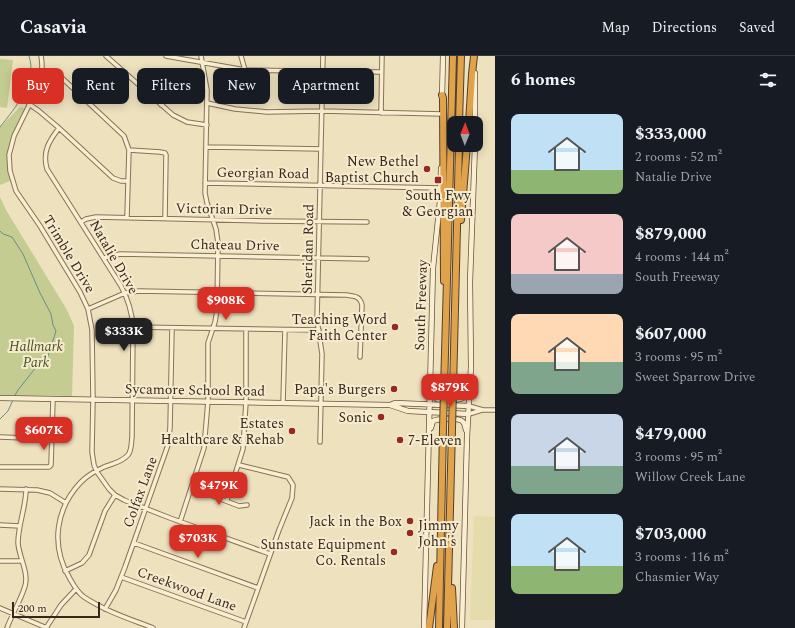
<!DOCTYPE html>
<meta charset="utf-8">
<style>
:root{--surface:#171b24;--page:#242831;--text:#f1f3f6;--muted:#9ea1a6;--line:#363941;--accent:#d93025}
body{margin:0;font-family:Spectral,serif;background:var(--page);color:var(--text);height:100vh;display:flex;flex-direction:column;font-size:15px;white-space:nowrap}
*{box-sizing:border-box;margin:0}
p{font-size:13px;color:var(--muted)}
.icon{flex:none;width:22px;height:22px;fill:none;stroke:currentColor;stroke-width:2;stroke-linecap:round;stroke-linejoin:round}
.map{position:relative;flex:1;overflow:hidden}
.details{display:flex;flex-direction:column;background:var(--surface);width:300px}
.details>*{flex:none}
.guide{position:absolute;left:12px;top:12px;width:380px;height:36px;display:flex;gap:8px}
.needle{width:26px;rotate:1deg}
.controls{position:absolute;left:447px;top:60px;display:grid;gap:8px}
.controls a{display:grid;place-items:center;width:36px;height:36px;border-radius:8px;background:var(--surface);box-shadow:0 2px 10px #0003;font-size:20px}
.scale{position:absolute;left:12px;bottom:10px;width:88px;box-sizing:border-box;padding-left:4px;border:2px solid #36291c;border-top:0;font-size:11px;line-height:14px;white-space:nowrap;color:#36291c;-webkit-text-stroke:3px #f6ebce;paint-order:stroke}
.price{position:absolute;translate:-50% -34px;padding:0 9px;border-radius:8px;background:var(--accent);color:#fff;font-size:13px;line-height:26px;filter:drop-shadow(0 1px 2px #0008)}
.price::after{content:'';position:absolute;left:50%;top:24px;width:12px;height:9px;margin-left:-6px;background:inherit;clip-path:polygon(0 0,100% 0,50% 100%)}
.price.on{background:#222;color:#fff}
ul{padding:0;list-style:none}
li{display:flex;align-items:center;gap:12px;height:100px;padding:0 16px}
li span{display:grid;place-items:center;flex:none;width:112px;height:80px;border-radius:8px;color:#555}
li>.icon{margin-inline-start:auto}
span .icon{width:48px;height:48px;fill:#fffc;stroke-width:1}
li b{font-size:17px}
h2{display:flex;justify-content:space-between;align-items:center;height:48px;padding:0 16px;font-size:17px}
.tag{padding:0 14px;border-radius:8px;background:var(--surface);box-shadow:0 2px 10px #0003;font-size:14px;line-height:36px}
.tag.on{background:var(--accent);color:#fff}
header{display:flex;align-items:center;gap:24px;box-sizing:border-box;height:56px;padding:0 20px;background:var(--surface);border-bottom:1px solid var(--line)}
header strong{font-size:19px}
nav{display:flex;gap:22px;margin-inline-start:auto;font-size:14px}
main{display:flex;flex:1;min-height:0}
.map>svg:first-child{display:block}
</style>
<header>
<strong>Casavia</strong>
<nav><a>Map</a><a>Directions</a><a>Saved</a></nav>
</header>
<main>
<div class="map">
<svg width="495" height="572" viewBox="0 0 495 572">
<rect width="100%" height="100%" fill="#eee1be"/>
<path fill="#e4dcac" d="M474,460L495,461V564H470Z"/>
<path fill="#c4cc92" d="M0,3L13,4L7,52L0,51Z
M20,51L25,52C11,80 4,92 10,125L0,129V71Z
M0,141L6,154L67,254L74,270L72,340L0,339Z"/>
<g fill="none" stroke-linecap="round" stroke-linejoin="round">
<path stroke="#698e85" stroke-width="1" d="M0,71C15,52 38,26 29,0
M0,175L3,178L12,181L23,198L40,237L51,258L53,269L56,275L48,300L37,310L18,334L14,341
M0,363L8,355L13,344"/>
<defs>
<path id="street" d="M41,0C43,10 42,19 39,29L14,80L9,99L10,115L16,135L40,170L80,236L88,253L92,274L93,344L92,396L94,409L97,416L109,433L115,439L124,444L170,462L270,498
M106,0L173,59L187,66L207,69
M166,0L245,14L381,16
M241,0L245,14
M42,15L62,22L124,80L129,94L127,161
M207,47L235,53L267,56L322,55L442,58
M29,48L39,55L59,72L113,122L121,125H128
M161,49L170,39
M381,57L382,0
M59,72C49,85 42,96 47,113L121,230C128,243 132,256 133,271L132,381C131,387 132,394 128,399C122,406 112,408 104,411C95,415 87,420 81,426C55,453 51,490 69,521C73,528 77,536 84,541C105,555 130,563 153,572
M206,91L321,93
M129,94L160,96L165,97L166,99L165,162
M205,127L440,132
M81,166L86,163L96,161L263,165L367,166
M104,202L120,198L367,203
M88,253L125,237L139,235L346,239C354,240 360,240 362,249L360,301
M133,271L319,274
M283,347L285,274
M469,350L483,354H495
M469,358L482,354
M0,381L52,383
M320,386L322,298L317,264L323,0
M239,409L288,421L293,429L292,442L279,474L244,572
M0,411H49L51,409L53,343
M192,432L239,450L247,449
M0,433L37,434L50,437L66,447
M227,444L243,393L246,346V273
M180,466L204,392L208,345V287L215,266L217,254L218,187L216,173L207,147L205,137L207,34L201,0
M0,469L20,470
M134,487L258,532
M0,505H21
M65,515L82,507L89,499L105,455L115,439
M121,521L246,566
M0,552L47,572
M105,553L116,534L125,511L168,389L170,372L172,272
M7,572C12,558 21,544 25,530C29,517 19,501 18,487C18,469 26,451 26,433
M46,572L61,549L76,533"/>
<path id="secondary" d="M442,42L443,0
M475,67V17
M431,332C432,335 434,341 437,343C440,344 444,343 447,344C456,344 465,345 468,335
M0,342L390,349L395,347L469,350
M390,349L408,355L469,358
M431,372L433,365L436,364C441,363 459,362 462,365C465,367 465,371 466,374
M424,572L433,212L440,145L441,112
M462,572L467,381L471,311L470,226L475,89"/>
<path id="highway" d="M442,39L443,42L444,225
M459,67L461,0
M469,67L472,18L474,0
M461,164L467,89
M444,334L453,0
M453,334L459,89
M452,532L454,572
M429,572L437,510
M439,572L443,373
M447,572L452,373"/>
</defs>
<use href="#street" stroke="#877257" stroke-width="5.5"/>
<use href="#secondary" stroke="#68533a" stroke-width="6"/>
<use href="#highway" stroke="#543f2b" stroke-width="8"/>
<use href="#street" stroke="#f9eed1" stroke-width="3.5"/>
<use href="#secondary" stroke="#f9eed1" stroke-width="4.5"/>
<use href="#highway" stroke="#e0a34c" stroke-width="6"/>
<defs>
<path id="highway-bridge" d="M443,373L444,334
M452,373L453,334"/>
</defs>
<use href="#highway-bridge" stroke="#543f2b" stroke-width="8" stroke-linecap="butt"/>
<use href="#highway-bridge" stroke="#e0a34c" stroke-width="6"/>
</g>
<g fill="#972826" stroke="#f6ebce" stroke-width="1.5">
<circle cx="427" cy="113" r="4"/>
<rect x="434" y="120" width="8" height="8" rx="2"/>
<circle cx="395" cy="271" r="4"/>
<circle cx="394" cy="333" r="4"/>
<circle cx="381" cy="361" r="4"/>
<circle cx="292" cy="375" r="4"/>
<circle cx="400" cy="384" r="4"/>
<circle cx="410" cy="465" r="4"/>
<circle cx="410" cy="477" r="4"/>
<circle cx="394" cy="496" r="4"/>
</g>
<g text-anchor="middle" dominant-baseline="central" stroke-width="4" stroke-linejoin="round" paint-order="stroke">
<g font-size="14" fill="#36291c" stroke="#f6ebce" text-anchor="end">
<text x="419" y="105">New Bethel<tspan x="419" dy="16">Baptist Church</tspan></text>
<text x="438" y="139" text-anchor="middle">South Fwy<tspan x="438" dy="16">&amp; Georgian</tspan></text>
<text x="387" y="263">Teaching Word<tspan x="387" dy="16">Faith Center</tspan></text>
<text x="386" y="333">Papa's Burgers</text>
<text x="373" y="361">Sonic</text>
<text x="284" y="367">Estates<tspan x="284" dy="16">Healthcare &amp; Rehab</tspan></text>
<text x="408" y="384" text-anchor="start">7-Eleven</text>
<text x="402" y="465">Jack in the Box</text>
<text x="418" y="469" text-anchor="start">Jimmy<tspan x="418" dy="16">John's</tspan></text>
<text x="386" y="488">Sunstate Equipment<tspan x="386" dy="16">Co. Rentals</tspan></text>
</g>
<g font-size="14" fill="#36291c" stroke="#f6ebce">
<text transform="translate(263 117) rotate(1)">Georgian Road</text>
<text transform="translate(224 153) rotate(1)">Victorian Drive</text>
<text transform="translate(235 189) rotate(1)">Chateau Drive</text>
<text transform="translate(308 193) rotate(-89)">Sheridan Road</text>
<text transform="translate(69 198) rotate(59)">Trimble Drive</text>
<text transform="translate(114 201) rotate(60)">Natalie Drive</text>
<text transform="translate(421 249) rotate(-88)">South Freeway</text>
<text transform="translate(195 334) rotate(1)">Sycamore School Road</text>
<text transform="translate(140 436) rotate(-70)">Colfax Lane</text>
<text transform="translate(187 533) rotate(20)">Creekwood Lane</text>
</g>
<g font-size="14" font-style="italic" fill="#455322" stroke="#f6ebce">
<text x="36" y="290">Hallmark<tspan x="36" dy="16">Park</tspan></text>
</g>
</g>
</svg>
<div class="controls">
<a><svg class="needle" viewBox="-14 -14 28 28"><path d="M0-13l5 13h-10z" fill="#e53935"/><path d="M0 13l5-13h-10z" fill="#9ea1a6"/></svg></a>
</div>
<div class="scale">200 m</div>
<b class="price" style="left:226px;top:265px">$908K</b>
<b class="price on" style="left:124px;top:296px">$333K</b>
<b class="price" style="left:450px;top:352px">$879K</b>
<b class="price" style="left:44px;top:395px">$607K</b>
<b class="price" style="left:219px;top:450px">$479K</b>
<b class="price" style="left:198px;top:503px">$703K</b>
<div class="guide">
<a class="tag on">Buy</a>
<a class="tag">Rent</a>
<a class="tag">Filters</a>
<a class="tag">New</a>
<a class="tag">Apartment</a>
</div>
</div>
<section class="details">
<h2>6 homes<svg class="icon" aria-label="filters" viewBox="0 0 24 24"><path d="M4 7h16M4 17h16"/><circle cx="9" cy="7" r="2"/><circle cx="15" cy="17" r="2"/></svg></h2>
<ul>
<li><span style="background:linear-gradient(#bfe0f5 70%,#8fb573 0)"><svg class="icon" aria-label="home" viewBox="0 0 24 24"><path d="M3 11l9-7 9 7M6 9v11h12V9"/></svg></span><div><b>$333,000</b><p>2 rooms · 52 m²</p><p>Natalie Drive</p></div></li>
<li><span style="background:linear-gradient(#f6c9c9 75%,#9aa5b1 0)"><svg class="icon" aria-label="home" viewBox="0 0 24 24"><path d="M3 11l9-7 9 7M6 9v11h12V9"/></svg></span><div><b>$879,000</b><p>4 rooms · 144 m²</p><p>South Freeway</p></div></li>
<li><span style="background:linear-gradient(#ffd9b3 60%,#7fa58c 0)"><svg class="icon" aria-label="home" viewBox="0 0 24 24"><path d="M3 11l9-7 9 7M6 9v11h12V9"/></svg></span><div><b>$607,000</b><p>3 rooms · 95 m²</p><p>Sweet Sparrow Drive</p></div></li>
<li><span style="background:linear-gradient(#c9d6e8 65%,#7fa58c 0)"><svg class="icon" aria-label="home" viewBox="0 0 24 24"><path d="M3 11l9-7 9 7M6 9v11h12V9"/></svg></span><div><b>$479,000</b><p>3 rooms · 95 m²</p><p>Willow Creek Lane</p></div></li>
<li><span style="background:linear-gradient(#bfe0f5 65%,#8fb573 0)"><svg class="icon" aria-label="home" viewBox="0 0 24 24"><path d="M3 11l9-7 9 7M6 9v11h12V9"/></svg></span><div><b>$703,000</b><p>3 rooms · 116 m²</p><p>Chasmier Way</p></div></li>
</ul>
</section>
</main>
